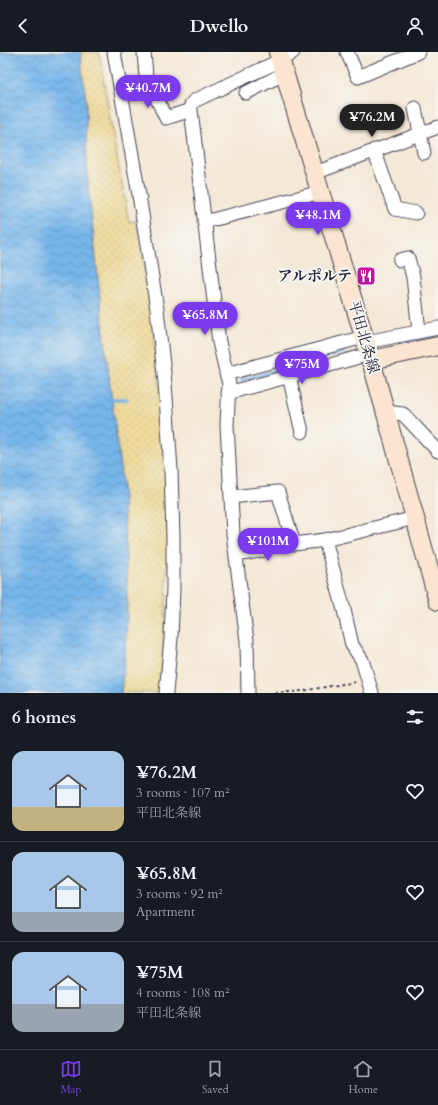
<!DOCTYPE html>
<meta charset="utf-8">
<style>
:root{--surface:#171b24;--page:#242831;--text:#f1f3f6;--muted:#9ea1a6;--line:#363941;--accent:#7c3aed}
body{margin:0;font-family:Cardo,"Noto Serif JP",serif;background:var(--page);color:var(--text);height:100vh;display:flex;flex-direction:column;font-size:15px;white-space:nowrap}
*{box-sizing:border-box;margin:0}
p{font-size:13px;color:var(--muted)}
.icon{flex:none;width:22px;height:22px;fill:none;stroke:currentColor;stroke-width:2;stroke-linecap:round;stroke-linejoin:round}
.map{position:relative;height:641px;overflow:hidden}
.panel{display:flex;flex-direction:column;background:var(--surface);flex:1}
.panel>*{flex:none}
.price{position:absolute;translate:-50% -34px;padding:0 9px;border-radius:14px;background:var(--accent);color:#fff;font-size:13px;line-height:26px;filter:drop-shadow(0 1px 2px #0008)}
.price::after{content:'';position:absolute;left:50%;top:24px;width:12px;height:9px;margin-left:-6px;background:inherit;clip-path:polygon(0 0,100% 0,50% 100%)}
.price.on{background:#222;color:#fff}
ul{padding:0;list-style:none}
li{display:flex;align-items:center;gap:12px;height:100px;padding:0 12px}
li+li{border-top:1px solid var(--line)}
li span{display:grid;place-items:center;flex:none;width:112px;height:80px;border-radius:12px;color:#555}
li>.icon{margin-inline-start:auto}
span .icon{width:48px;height:48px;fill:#fffc;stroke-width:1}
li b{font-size:17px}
h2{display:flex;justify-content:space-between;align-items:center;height:48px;padding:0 12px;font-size:17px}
header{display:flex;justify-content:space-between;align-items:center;height:52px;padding:0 12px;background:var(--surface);font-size:18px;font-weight:700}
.menu{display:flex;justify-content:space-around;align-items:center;height:56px;border-top:1px solid var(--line);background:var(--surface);font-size:11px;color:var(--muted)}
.menu a{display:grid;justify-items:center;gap:2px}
.menu .on{color:var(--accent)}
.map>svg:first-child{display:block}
</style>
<header><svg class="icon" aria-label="back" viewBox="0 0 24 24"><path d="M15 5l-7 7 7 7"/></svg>Dwello<svg class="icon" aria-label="person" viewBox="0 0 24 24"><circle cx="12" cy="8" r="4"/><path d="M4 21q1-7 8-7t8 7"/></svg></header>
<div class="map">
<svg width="438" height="641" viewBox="0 0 438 641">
<defs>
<pattern id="sand-dots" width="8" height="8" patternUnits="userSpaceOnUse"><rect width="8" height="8" fill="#eeda9e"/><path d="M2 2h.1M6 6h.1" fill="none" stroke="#ccbb89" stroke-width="1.8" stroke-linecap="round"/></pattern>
<pattern id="water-waves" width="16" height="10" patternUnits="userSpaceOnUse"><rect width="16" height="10" fill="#76b5ea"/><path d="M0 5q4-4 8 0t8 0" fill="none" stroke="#6093bf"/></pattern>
</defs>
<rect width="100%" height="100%" fill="#f6f6f2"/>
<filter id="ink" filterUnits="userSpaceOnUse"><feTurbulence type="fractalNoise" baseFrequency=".025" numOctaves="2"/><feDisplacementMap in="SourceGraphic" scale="8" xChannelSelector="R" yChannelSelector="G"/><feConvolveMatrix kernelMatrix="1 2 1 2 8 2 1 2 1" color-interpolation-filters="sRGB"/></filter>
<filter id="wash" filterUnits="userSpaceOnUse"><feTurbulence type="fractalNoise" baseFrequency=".012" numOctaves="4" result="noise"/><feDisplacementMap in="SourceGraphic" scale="16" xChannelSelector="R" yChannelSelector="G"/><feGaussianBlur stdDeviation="0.9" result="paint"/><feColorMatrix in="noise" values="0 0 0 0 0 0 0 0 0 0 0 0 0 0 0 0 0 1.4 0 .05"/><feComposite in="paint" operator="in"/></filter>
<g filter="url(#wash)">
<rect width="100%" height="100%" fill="#f4e8d6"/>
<path fill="url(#sand-dots)" stroke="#887e6c" d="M80,0H99L111,73L129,170L137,169L152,262L159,330L167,454L168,507L165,571L160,641H121L124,612L127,567V525L122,432L105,292L87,123L86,50Z"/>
<path fill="url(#water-waves)" stroke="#4c6c92" d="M0,0H80L86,50L87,123L105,292L122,432L127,525V567L124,612L121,641H0Z"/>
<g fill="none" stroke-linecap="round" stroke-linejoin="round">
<path stroke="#76b5ea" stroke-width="3.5" d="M404,289L438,283
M242,328L344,300
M112,347H127"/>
</g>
</g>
<g filter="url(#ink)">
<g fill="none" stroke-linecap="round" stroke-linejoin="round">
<defs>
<path id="minor" d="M114,0L139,143L157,257L165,331L171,418L173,485V536L171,586L166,641
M144,0L146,24L166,66L191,58
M347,0L358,25L418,0
M246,41L285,21
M415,56L424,101
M374,98L395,157L416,161
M315,121L438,75
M204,170L321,140
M400,208L408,206L413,225L419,279
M366,290L438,276
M226,322L364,285
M289,324L302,380
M228,341L370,302
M386,360L403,362L438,399
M231,445L278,440L294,492L325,488L415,466
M325,488L344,558L352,593L362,608L372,641
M236,503L264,498L266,494L292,487
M248,641L247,589L233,482L227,373L229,332L219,290L191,58V53L194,49L281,8L293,0"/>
<path id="secondary" d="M278,0L371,308L438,549
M371,308L438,294"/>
</defs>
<use href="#minor" stroke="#424052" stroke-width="15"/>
<use href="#secondary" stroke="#424052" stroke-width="20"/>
<path stroke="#424052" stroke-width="2" stroke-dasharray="3 3" stroke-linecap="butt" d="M275,641L302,639L356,630"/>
<use href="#minor" stroke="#fff" stroke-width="13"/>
<use href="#secondary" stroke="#fce5d0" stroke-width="18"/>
</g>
</g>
<defs>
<symbol id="restaurant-square" viewBox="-11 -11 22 22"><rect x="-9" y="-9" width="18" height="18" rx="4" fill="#b5179e" stroke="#f6f6f2"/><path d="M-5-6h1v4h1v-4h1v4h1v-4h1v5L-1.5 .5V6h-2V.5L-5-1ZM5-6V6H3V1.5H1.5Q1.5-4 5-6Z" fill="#fff"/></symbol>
</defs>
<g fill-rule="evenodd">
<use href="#restaurant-square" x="355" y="213" width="22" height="22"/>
</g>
<g text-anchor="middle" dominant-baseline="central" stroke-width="4" stroke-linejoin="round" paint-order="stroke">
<g font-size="15" font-weight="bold" fill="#22223b" stroke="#f6f6f2" text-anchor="end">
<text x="352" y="224">アルポルテ</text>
</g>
<g font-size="15" fill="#22223b" stroke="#f6f6f2">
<text transform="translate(364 285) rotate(74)">平田北条線</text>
</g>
</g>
</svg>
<b class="price" style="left:148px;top:57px">¥40.7M</b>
<b class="price on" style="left:372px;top:86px">¥76.2M</b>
<b class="price" style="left:318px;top:184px">¥48.1M</b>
<b class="price" style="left:205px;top:284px">¥65.8M</b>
<b class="price" style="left:302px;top:333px">¥75M</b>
<b class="price" style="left:268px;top:510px">¥101M</b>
</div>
<section class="panel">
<h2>6 homes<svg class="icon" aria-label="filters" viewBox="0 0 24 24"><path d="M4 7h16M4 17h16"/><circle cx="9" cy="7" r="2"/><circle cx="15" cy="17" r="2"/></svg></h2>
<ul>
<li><span style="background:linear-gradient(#a9c7e8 70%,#c2b280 0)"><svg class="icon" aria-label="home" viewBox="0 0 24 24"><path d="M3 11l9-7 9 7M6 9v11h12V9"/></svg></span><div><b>¥76.2M</b><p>3 rooms · 107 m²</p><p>平田北条線</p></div><svg class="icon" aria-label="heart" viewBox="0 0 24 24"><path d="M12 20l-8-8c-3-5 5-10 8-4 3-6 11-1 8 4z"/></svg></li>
<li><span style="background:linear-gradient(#a9c7e8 75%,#9aa5b1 0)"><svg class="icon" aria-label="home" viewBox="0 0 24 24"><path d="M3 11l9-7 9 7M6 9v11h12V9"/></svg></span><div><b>¥65.8M</b><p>3 rooms · 92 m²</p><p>Apartment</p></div><svg class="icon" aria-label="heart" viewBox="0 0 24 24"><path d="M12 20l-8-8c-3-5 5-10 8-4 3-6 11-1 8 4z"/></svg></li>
<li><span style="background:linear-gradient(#a9c7e8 65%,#9aa5b1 0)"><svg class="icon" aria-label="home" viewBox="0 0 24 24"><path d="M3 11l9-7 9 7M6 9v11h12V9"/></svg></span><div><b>¥75M</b><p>4 rooms · 108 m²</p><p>平田北条線</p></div><svg class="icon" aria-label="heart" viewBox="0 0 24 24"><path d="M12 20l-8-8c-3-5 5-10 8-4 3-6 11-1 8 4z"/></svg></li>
</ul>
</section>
<nav class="menu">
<a class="on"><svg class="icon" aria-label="map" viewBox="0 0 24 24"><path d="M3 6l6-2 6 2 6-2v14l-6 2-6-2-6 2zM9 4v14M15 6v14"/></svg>Map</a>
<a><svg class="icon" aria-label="saved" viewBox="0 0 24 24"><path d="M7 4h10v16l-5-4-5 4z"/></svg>Saved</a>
<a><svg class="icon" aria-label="home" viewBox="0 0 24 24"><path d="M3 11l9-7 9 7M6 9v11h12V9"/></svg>Home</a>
</nav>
